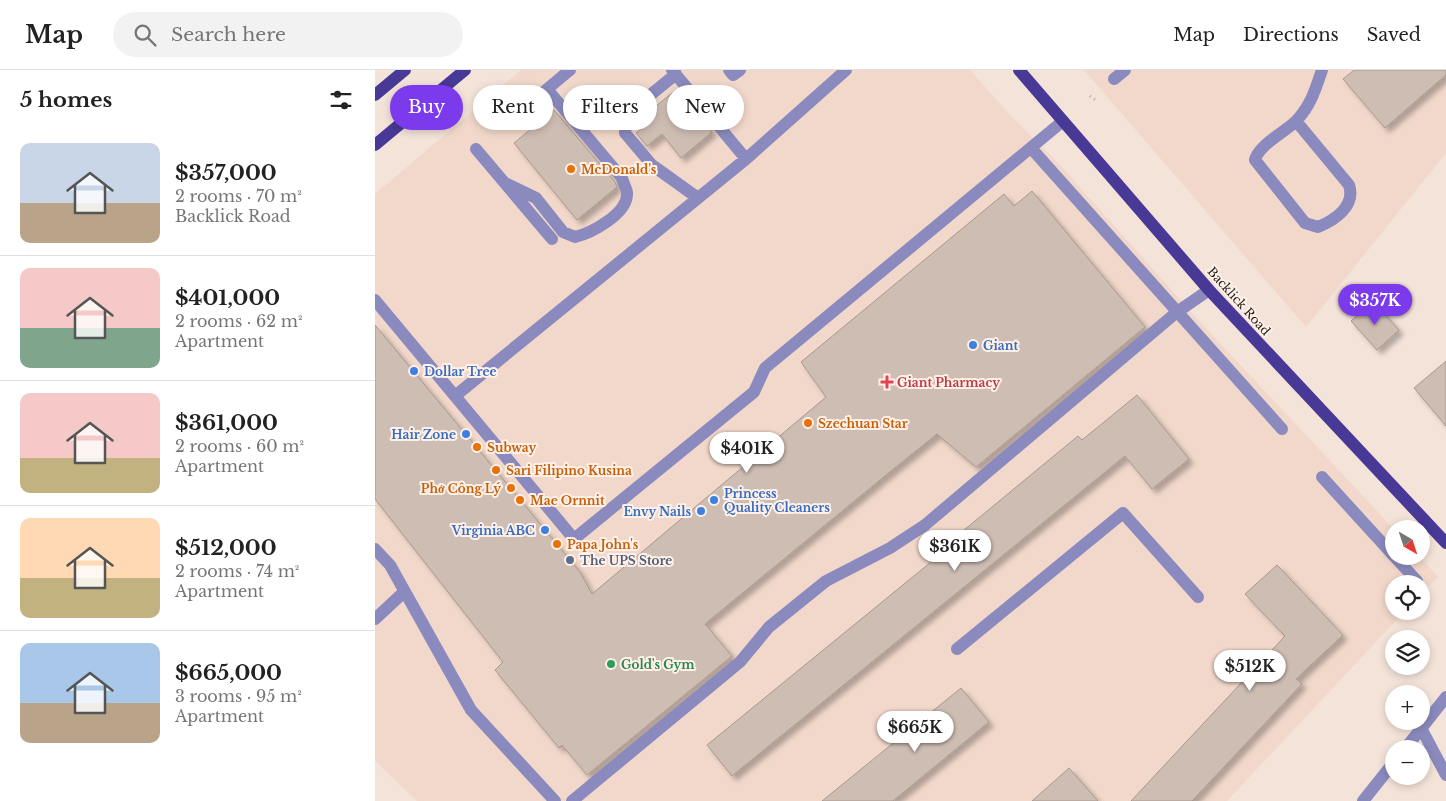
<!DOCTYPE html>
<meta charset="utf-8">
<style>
:root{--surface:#fff;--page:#f2f2f2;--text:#222;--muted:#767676;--line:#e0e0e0;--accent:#7c3aed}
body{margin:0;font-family:"Libre Baskerville",serif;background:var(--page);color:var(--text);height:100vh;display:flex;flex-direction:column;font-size:19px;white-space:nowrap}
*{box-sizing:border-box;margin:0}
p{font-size:16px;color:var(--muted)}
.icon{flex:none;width:28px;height:28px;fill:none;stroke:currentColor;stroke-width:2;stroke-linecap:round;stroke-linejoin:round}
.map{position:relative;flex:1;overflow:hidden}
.panel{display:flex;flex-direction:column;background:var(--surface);width:375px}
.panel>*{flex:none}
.hud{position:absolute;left:15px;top:15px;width:475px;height:45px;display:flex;gap:10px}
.needle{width:32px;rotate:141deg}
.buttons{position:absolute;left:1010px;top:450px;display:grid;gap:10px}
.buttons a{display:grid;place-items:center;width:45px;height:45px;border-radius:50%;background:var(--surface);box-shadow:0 2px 8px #0003;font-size:25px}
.price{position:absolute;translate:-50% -42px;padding:0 11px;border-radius:18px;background:#fff;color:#222;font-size:16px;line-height:32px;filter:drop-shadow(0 1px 2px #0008)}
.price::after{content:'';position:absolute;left:50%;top:30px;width:15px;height:11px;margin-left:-8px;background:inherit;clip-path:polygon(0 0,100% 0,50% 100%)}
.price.current{background:var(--accent);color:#fff}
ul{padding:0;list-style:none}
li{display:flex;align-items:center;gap:15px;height:125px;padding:0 20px}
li+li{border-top:1px solid var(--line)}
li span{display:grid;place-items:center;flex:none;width:140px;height:100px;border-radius:10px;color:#555}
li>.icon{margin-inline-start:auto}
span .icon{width:60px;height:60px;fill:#fffc;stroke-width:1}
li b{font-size:21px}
h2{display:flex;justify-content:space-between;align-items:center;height:60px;padding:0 20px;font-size:21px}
.pill{padding:0 18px;border-radius:22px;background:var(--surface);box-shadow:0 2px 8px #0003;font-size:18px;line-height:45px}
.pill.current{background:var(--accent);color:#fff}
header{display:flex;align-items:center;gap:30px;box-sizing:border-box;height:70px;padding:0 25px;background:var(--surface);border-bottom:1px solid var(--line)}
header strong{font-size:24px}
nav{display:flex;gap:28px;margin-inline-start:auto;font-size:18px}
.search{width:350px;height:45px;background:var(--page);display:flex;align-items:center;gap:12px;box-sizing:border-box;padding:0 18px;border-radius:28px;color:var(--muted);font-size:19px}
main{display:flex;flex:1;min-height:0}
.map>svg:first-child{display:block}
</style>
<header>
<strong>Map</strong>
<div class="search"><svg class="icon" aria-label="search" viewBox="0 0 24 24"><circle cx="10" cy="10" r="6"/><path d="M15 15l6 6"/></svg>Search here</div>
<nav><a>Map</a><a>Directions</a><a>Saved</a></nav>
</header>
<main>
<section class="panel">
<h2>5 homes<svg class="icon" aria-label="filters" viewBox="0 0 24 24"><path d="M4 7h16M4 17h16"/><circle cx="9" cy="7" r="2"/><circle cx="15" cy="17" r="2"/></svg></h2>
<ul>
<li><span style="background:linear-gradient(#c9d6e8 60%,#b9a48a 0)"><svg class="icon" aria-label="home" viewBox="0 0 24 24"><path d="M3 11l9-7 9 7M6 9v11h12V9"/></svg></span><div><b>$357,000</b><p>2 rooms · 70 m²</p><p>Backlick Road</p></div></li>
<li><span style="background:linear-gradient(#f6c9c9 60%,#7fa58c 0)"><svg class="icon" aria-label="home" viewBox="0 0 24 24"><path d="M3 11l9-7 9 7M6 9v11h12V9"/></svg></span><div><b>$401,000</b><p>2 rooms · 62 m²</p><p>Apartment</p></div></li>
<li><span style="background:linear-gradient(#f6c9c9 65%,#c2b280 0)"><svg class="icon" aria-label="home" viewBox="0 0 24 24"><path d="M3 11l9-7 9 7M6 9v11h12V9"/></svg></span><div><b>$361,000</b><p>2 rooms · 60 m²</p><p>Apartment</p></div></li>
<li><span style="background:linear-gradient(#ffd9b3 60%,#c2b280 0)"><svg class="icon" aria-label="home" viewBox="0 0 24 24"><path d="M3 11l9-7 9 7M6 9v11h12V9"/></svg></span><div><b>$512,000</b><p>2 rooms · 74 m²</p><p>Apartment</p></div></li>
<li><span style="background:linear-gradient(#a9c7e8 60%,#b9a48a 0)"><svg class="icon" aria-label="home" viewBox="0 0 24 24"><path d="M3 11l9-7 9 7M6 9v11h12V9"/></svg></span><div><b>$665,000</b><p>3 rooms · 95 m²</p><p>Apartment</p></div></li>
</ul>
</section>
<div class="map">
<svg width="1071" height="731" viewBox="0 0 1071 731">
<defs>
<filter id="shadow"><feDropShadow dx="4.5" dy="4.5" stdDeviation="2.5" flood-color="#0004"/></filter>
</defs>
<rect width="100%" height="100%" fill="#f4e3d9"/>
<path fill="#f1d8ca" d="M146,0H595L634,44L685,95L825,252L1019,459V486H1044L1063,507L1046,524V514H1019V541H1030L852,731H42L0,691V124Z
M709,0H1071V83L931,257Z"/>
<path fill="#cebdb3" stroke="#a8988e" filter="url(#shadow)" d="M979,0H1071V5L1010,58L968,9Z
M302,19L337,62L306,88L287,64L272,76L261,63L275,51L270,45Z
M179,40L240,112L242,117L202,150L139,73Z
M657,121L770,257L601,397L562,364L516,401L330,554L357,586L212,705L187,675L184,678L120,600L128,592L0,429V255L205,502L217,524L451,327L426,292L629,124L639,136Z
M998,231L1024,260L1002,280L976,251Z
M1071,291V356L1039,318Z
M762,325L814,389L777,419L750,386L357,706L332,675L556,492L554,489L703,366L707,370Z
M902,495L968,565L921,609L927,614L817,731H756L910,566L870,524Z
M586,618L614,652L518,731H447Z
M694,698L723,731H657Z"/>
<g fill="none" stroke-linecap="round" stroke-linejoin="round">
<path stroke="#b0a39b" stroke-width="3" stroke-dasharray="1 4" stroke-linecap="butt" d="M715,26L722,31"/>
<path stroke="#8b8abe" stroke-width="12" d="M297,0L371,89
M354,0L358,5L365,0
M301,4L252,44L250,63L277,95L323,128
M739,9L750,0
M165,25L195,0
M921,51L974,115C981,136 960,150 943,157L930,153L880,90C883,75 912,61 922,50C936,35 941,18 947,0
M656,78L907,359
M101,79L177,169
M130,113L161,128L188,162L200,167C216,163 253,144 252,123C252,119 248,113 247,108L172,19
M0,230L199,469L379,322L390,298L688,51
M80,326L371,89L471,0
M947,407L1019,486
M0,479L15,495L96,640L180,731
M1019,486L1042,511
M0,549L29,522
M582,579L748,443L823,527
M1046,658L1071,705
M1030,679L1071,627
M197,731L365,592L394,557L451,511L515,478L550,455L802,242L834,220
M988,731L1019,692"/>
<path stroke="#473995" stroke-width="12" d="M644,0L834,220L1071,473
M0,25L30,0
M0,75L90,0"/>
</g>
<g fill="#e8710a" stroke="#fff1e9" stroke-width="2">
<circle cx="196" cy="99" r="5"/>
<circle cx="433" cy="353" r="5"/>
<circle cx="102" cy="377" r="5"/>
<circle cx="121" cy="400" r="5"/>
<circle cx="136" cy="418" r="5"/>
<circle cx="145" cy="430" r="5"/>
<circle cx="182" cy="474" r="5"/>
</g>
<g fill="#3f7fe0" stroke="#fff1e9" stroke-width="2">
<circle cx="598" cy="275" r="5"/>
<circle cx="39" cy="301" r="5"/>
<circle cx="91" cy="364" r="5"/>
<circle cx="339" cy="430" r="5"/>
<circle cx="326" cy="441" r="5"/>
<circle cx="170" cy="460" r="5"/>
</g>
<path fill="#e0444e" stroke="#fff1e9" stroke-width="2" d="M509.5 304.5h5v5h5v5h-5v5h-5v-5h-5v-5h5z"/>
<circle fill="#5c6f8a" stroke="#fff1e9" stroke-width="2" cx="195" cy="490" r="5"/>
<circle fill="#2e9e5b" stroke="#fff1e9" stroke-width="2" cx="236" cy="594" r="5"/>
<g text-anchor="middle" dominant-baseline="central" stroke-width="4" stroke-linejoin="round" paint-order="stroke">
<g font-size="12" font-weight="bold" fill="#c56008" stroke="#fff1e9" text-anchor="start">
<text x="206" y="99">McDonald's</text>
<text x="443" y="353">Szechuan Star</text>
<text x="112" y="377">Subway</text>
<text x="131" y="400">Sari Filipino Kusina</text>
<text x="126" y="418" text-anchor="end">Phở Công Lý</text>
<text x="155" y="430">Mae Ornnit</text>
<text x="192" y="474">Papa John's</text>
</g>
<g font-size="12" fill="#1f1915" stroke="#fff1e9">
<text transform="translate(864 231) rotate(48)">Backlick Road</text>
</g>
<g font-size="12" font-weight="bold" fill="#366cbe" stroke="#fff1e9" text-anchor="start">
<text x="608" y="275">Giant</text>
<text x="49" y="301">Dollar Tree</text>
<text x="81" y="364" text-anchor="end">Hair Zone</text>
<text x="349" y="423">Princess<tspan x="349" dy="14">Quality Cleaners</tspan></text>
<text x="316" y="441" text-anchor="end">Envy Nails</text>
<text x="160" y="460" text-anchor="end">Virginia ABC</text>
</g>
<g font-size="12" font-weight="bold" fill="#be3a42" stroke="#fff1e9" text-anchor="start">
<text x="522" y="312">Giant Pharmacy</text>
</g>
<g font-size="12" font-weight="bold" fill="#4e5e75" stroke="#fff1e9" text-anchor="start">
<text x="205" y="490">The UPS Store</text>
</g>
<g font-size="12" font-weight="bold" fill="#27864d" stroke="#fff1e9" text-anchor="start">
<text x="246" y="594">Gold's Gym</text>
</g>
</g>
</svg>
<div class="buttons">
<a><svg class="needle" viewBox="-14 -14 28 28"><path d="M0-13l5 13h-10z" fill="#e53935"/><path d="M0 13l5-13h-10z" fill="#767676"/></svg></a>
<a><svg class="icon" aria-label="locate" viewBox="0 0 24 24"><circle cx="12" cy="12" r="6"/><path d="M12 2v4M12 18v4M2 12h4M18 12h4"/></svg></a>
<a><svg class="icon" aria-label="layers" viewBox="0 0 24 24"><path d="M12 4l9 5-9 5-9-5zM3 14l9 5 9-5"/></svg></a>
<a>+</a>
<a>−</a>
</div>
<b class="price current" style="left:1000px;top:256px">$357K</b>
<b class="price" style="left:372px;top:404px">$401K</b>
<b class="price" style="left:580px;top:502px">$361K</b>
<b class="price" style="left:875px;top:622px">$512K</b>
<b class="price" style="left:540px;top:683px">$665K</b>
<div class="hud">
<a class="pill current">Buy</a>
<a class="pill">Rent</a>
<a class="pill">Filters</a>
<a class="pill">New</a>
</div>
</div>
</main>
